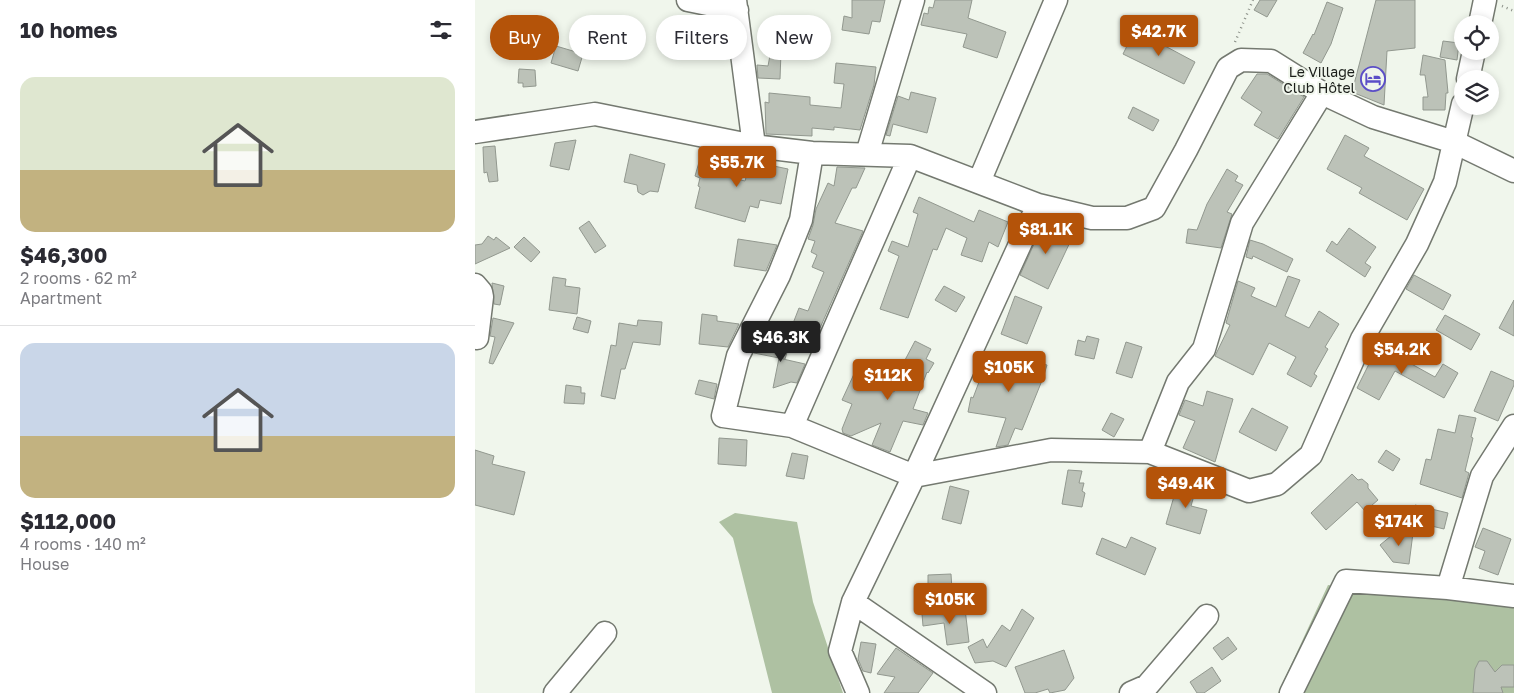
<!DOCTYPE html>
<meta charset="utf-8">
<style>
:root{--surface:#fff;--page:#f7f7f7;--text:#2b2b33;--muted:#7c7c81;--line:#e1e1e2;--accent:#b45309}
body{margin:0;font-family:"Golos Text",sans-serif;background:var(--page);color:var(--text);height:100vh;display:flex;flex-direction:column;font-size:19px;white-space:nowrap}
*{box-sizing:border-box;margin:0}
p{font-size:16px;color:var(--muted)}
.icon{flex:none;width:28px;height:28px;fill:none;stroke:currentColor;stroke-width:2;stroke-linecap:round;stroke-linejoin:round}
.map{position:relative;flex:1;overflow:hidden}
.drawer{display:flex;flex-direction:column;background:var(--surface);width:475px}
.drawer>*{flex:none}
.hud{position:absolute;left:15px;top:15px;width:475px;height:45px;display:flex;gap:10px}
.controls{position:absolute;left:979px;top:15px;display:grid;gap:10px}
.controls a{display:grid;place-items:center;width:45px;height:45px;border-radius:50%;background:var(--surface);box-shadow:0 2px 8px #0003;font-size:25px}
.price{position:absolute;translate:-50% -42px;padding:0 11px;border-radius:5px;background:var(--accent);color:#fff;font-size:16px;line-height:32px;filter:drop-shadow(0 1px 2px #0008)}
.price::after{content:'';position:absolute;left:50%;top:30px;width:15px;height:11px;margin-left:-8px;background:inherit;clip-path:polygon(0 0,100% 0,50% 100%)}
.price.selected{background:#222;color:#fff}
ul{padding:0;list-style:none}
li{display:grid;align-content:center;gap:10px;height:265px;padding:0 20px}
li+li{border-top:1px solid var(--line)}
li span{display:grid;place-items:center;height:155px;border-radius:15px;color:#555}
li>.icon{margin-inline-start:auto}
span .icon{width:90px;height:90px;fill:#fffc;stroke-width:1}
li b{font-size:21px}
h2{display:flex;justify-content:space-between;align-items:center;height:60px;padding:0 20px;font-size:21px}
.chip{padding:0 18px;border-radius:22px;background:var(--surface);box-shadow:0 2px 8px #0003;font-size:18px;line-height:45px}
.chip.selected{background:var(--accent);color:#fff}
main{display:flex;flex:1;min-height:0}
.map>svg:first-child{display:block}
</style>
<main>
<section class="drawer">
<h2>10 homes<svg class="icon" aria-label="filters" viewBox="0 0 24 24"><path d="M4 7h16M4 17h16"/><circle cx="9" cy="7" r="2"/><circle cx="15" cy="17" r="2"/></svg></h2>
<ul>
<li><span style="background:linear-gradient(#dfe7d0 60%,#c2b280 0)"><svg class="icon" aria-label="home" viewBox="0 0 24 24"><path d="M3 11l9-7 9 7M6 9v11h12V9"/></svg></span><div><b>$46,300</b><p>2 rooms · 62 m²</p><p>Apartment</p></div></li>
<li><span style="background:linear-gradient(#c9d6e8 60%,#c2b280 0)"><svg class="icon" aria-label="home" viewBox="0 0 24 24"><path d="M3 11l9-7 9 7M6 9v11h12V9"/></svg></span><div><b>$112,000</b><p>4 rooms · 140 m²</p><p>House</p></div></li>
</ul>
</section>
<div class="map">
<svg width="1039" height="693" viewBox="0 0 1039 693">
<rect width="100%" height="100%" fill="#f0f6ec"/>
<path fill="#aec1a2" d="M260,513L322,522L338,602L368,693H297L258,538L244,522Z
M853,585L1039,606V693H803Z"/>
<path fill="#bcc2b8" stroke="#92988f" d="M377,0H410L405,22L397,21L394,34L367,30L369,16L377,18Z
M460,0H497L493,18L531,32L522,58L488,47L492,34L446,25L449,13L453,14L454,7L458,8Z
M785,0H802L792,17L779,10Z
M901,0H940V48L912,51L909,105L877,92Z
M852,2L868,8L856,44L846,63L828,53L838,34L839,35Z
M300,29L307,30V37L318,39L317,53L306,52L305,79L283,78L282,65L293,66Z
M660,30L720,62L709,84L648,54Z
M968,41L984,43L982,60L965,57Z
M81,46L108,54L103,71L76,63Z
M948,55L970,60L973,93H971L970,110H948V97H953L950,75H945Z
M361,63L401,67L399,85L385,130L359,127V130L337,128V136L291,134L290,102L294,103V93L335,97V105L366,108L369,84L359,83Z
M44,69L60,70L61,86L48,87V83H43Z
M782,74H792L829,97L803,139L779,125L787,112L766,98Z
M436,92L461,98L452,133L418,124L415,136L411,135L423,96L434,100Z
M658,107L684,120L678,131L653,118Z
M870,135L894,148L889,156L949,189L932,220L884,193L887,188L852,169Z
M101,140L94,170L75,166L80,143Z
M20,146L23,181L14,182L12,172L9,173L8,147Z
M227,152L243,157L242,160L246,161L243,175L270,181L275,163L294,167V165L313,169L306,204L285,200L283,208L275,206L270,222L220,208L225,187L223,186L225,178L220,176Z
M155,154L190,164L183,192L175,191L168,195L163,192L162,185L149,182Z
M362,167L390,168L381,188H377L360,223L388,231L345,328L340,326L338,333L317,326L324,308L333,311L349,272L337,267L342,255L336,252L340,241L333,239L338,225L341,209L353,183L359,186Z
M752,169L763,176L760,181L768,185L752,212L757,214L746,248L711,243L713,229L722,230L732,204Z
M444,197L499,222L504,210L533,222L523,247L514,242L507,262L486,255L492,238L471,228L462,250L458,249L433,318L405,309L424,256L413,251L417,241L433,247L443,214L438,212Z
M570,220L587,227L584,233L597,238L573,289L545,275Z
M114,221L131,246L120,253L104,228Z
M874,228L901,247L890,263L896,267L890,277L851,251L857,241L862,245Z
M13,236L19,240L21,237L35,248L0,264V245L7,244Z
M49,237L65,252L56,262L39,247Z
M263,239L302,245L291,271L259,266Z
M775,240L788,244L818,259L812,272L778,256L777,259L771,257Z
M939,275L976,295L968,310L931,289Z
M813,276L825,280L810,316L834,328L844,311L864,324L850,347L853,349L839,374L842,376L836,387L812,374L821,357L794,343L778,375L740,356L755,325L751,323L763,281L780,288L776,296L801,307Z
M78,277L91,279L90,286L105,288L102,314L74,310Z
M17,283L29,286L25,305L19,304Z
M469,286L490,297L481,312L460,300Z
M540,296L567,307L552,344L526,334Z
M1039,300V336L1024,328Z
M227,314L242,316V321L264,324L253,347L224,344Z
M970,315L1005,334L996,350L961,330Z
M102,317L116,321L113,333L98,329Z
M18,318L39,323L18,364L14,363L20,337L15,336Z
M163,320L187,322L185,345L158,342L150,369H146L140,399L126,396L136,345L141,346L144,323L162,326Z
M612,336L624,339L619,359L600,355L603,340L610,342Z
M286,340L311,346L310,348L313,349L310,359H308L330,364L322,383L316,382L298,388L304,358L279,353Z
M440,341L456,349L451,359L459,363L453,373L452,372L438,409L453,413L448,425L428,421L415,452L397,445L406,423L376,436L368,433L367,429L377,404L367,400L379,374L419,392L432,361L430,360Z
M651,342L667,347L657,378L641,373Z
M902,345L960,377L968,364L983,373L969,398L920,371L904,400L882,388L897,358L895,357Z
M552,352L564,356V363L572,365L568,378L547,430L540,428L533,445L521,447L531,418L493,412L496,397L498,398L507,374L510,375L518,355L548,367Z
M1016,371L1039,381V385L1023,421L999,411Z
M224,380L242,384L239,399L220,394Z
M91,385L106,387V393H110L109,404L89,403Z
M732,391L758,399L740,462L708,448L720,421L704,415L710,400L728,406Z
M777,408L813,427L801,451L764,432Z
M636,413L649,419L639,437L627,430Z
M984,415L1001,418L996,437L998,438L990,471L994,473L987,498L945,484L951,459L956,460L963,429L980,433Z
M244,438L272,440L271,466L243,464Z
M0,450L19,456L17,464L50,472L39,515L0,505Z
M911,450L925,459L918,471L903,462Z
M317,453L333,456L329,479L311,476Z
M593,470L607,471L604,483H609L607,491L610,493L607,507L587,504Z
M877,474L883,480L887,479L893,484V488L903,500L890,511L882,502L851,530L836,513Z
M704,479L722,485L716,506L732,510L725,534L691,524Z
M475,486L494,491L486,524L467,519Z
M940,505L973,513L969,529L936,521Z
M1008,528L1036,539L1023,575L1004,568L1010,551L1000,547Z
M922,531L938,533L934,564L918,562L905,545Z
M656,537L681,548L670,575L621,554L627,538L651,548Z
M476,574L477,590L453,591V575Z
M490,609L494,642L472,645L469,623L448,626L447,614Z
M547,609L559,618L531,667L518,661L500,663L493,647L508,639L512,648L527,625L535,631Z
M753,637L762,649L747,660L738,648Z
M386,642L401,644L396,673L388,671L383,659Z
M421,648L458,673L443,693H409L420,677L402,674Z
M589,650L599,678L590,690L575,693L573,689L560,693H550L540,667Z
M1004,661H1012L1020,672L1027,665H1039V687H1026L1028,693H998L1000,669Z
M737,667L746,681L729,693H722L715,682Z"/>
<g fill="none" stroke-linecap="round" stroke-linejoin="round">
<defs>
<path id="minor" d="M213,0L262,10
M260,0L279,146
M1005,24L1010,0
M993,79L999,51
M0,132L120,114L279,146L337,153L435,156L563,205L617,218H652L679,208L711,150L753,68L766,60L796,61L847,93L898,117L979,142L1039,171
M337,153L326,220L304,275L263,356L248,416L317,426L439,476L576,450L675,452L774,491L802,484L836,455L887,339L942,244L970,182L988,104
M392,154L438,0
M504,182L581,0
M0,285L6,292L7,297L2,338
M317,426L435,156
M675,452L703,382L729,349L767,223L847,93
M973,588L1007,476L1039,426
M378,602L365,651L383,693
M80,693L130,633
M510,693L378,602L439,476L563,205
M656,693L672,686L732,616
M816,693L871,581L973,588L1039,596"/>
</defs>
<use href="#minor" stroke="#747970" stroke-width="25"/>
<path stroke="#8b9088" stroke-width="2.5" stroke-dasharray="1 4" stroke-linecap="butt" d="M1027,6L1039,11
M760,42L778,0"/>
<use href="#minor" stroke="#fff" stroke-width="22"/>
</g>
<defs>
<symbol id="hotel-ring" viewBox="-11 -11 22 22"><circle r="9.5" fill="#f0f6ec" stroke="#5b4ec7" stroke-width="1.5"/><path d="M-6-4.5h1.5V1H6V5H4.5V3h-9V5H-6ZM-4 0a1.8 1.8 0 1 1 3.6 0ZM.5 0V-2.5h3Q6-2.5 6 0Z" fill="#5b4ec7"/></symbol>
</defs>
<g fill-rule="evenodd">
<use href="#hotel-ring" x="884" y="65" width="28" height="28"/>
</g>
<g text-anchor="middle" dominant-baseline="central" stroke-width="4" stroke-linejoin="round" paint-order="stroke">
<g font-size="14" fill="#1a1d19" stroke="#f0f6ec" text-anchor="end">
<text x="880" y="71">Le Village<tspan x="880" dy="16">Club Hôtel</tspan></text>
</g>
</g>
</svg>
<div class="controls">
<a><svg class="icon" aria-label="locate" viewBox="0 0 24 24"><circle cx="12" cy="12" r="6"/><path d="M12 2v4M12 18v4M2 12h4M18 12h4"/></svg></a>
<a><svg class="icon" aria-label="layers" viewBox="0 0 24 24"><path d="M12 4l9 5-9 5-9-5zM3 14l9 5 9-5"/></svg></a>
</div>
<b class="price" style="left:684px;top:57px">$42.7K</b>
<b class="price" style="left:262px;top:188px">$55.7K</b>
<b class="price" style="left:571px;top:255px">$81.1K</b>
<b class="price selected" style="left:306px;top:363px">$46.3K</b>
<b class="price" style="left:927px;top:375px">$54.2K</b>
<b class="price" style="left:534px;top:393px">$105K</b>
<b class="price" style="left:413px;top:401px">$112K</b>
<b class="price" style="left:711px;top:509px">$49.4K</b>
<b class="price" style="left:924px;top:547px">$174K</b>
<b class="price" style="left:475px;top:625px">$105K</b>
<div class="hud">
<a class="chip selected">Buy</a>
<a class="chip">Rent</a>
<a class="chip">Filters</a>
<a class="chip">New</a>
</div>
</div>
</main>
